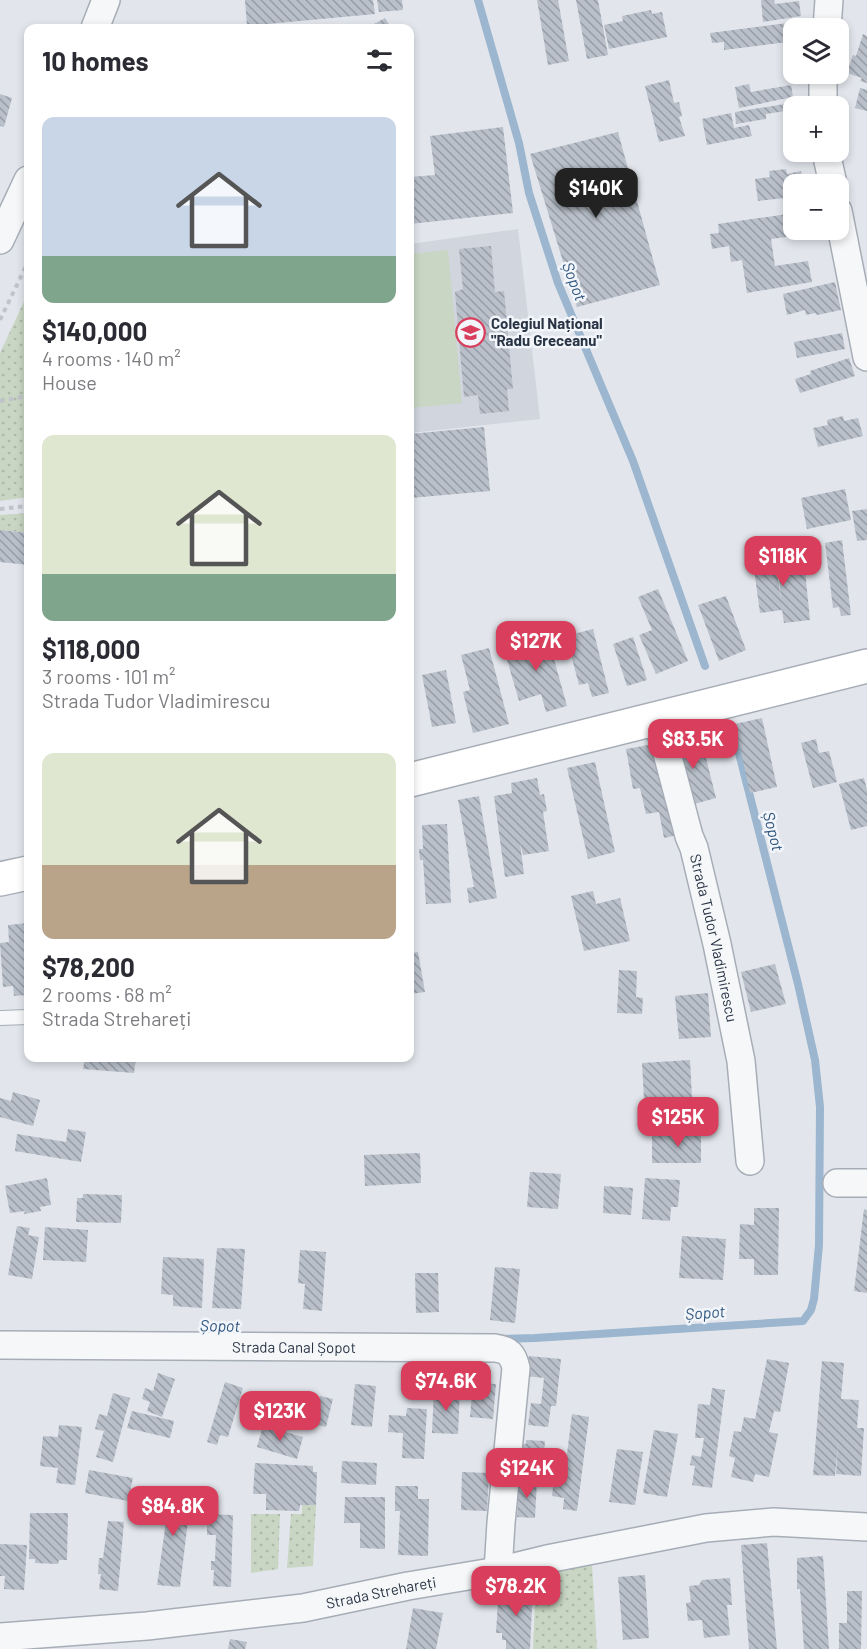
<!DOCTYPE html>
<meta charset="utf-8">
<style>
:root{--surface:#fff;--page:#f7f7f7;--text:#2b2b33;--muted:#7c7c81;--accent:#d93f5d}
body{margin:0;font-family:Barlow,sans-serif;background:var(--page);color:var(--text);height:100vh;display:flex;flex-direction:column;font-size:22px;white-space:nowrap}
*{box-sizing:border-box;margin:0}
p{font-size:20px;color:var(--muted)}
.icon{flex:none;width:33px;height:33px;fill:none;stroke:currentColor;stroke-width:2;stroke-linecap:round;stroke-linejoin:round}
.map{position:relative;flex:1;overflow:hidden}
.panel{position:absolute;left:24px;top:24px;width:390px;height:1038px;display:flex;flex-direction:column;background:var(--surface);border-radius:12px;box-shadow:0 3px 9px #0003}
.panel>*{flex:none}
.fabs{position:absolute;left:783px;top:18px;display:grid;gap:12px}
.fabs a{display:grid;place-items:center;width:66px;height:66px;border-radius:12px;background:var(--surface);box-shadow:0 3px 9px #0003;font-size:30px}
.price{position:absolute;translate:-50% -51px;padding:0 14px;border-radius:12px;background:var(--accent);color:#fff;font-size:20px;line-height:39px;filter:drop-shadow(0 2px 3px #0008)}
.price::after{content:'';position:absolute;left:50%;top:36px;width:18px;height:14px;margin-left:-9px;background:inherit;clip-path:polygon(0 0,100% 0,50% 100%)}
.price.active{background:#222;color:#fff}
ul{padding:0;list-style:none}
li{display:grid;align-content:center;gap:12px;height:318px;padding:0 18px}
li span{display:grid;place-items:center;height:186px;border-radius:12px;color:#555}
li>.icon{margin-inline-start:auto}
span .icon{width:108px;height:108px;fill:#fffc;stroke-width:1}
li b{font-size:26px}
h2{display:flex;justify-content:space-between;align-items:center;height:72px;padding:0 18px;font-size:26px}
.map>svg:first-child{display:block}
</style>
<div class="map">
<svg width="867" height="1649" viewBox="0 0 867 1649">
<defs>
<pattern id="grass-dots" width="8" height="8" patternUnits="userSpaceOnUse" patternTransform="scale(1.5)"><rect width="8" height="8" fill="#c8d6c3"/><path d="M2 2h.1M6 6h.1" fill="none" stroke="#acb8a9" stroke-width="1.8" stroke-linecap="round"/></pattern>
<pattern id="building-back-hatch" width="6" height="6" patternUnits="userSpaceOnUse" patternTransform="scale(1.5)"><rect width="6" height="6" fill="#b9c0ca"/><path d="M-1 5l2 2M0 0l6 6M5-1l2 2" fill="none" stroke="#969da6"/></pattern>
</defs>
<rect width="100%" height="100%" fill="#e2e6ec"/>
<path fill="#d0d5de" d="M518,229L540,419L410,433V244Z"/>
<path fill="url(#grass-dots)" d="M28,293V497L0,501V353Z
M28,513V533L0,530V515Z
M302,1504L316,1505L313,1566L287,1568L291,1514H302Z
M251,1514H280L278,1569L251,1573Z
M592,1565L597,1649H533L536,1575Z"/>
<path fill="#c8d6c3" d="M448,250L462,403L410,408V254Z"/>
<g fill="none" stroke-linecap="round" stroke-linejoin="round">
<path stroke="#9bb6ce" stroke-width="8" d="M478,0L519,143L529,193L558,283L633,461L705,666
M501,1339L535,1338L803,1321L811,1310L814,1299L819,1245L820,1107L815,1060L798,984L732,726"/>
</g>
<path fill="url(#building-back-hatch)" d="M245,0H373L375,14L247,26Z
M377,0H402L403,10L379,12Z
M537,0H558L569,61L548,65Z
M576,0H598L608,55L587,59Z
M761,0H774L775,4L799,1L801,16L763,22Z
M651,10L652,14L662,12L667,37L609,49L604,25L623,21L622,16Z
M385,18L390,26L395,24L397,28H367Z
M803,21L805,28H794V36L787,37V42L724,50V42L712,43L710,33Z
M863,34L867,36V83L860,81L862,78L847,73L853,55L856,56Z
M669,80L674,103L679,102L682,116L679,117L685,136L659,142L645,86Z
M749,84L751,92L791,85L793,97L739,108L735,87Z
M860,88L867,90V111L855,108Z
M0,94L12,98L4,127L0,126Z
M791,103L792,110L766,114V119L736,124L735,112Z
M731,113L734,128L749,125L752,136L707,145L702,119Z
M503,127L513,213L410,224V177L435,175L430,136Z
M618,132L660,285L577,307L530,154Z
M786,169L787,174L801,171L803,184H794V197L758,201L755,179L770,177L769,171Z
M794,213V230H801L802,235L771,239L775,266L808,261L812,282L747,293L742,260L731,262L729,246L712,249L710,234L719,233L718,224Z
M491,246L495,292L504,291L513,389H507L509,411L480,414L478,395L464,397L455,292L463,289L459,249Z
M835,282L841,310L817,315L815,313L806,315L805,310L787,315L783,294Z
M842,333L845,349L797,358L794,342Z
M849,358L855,376L800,393L795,379L811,374L810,371Z
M843,416L844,421L858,418L863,436L818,447L813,428L828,425L827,420Z
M484,427L490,491L410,498V434Z
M845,489L851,520L807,529L801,498Z
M867,509V540L857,541L852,511Z
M0,530L28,533V565L0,562Z
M842,540L851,615L841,616L839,607L833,608L825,543Z
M803,551L810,620L784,623L782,610L760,613L753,562L775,559L781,599L777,554Z
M658,589L688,661L656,674L639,635L652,630L638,597Z
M726,596L746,650L719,661L698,605Z
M593,629L609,693L592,697L588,683L579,685L566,636Z
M547,634L567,706L546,712L541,694L519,701L503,646Z
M633,637L647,680L627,686L613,644Z
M489,648L509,724L473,733L463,692L470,690L461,655Z
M446,670L456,723L432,727L422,675Z
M762,718L777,787L750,793L735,724Z
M700,734L716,798L687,806L670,741Z
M816,739L819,753L829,751L837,782L813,788L801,743Z
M660,743L678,835L664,838L659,812L646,814L640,788L633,789L626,749Z
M595,762L615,852L588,859L567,768Z
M537,778L540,795L544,794L547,811L543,812L549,851L523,855L520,843L524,874L505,877L494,796L512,793L511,783Z
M864,778L867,790V826L851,830L839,784Z
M479,796L497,898L469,903L467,888L474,887L458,800Z
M447,824L451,903L426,904L423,860H420L419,849H423L422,825Z
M593,891L596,904L620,898L630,941L584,951L571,896Z
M28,923V995L14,996L13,986L3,987L0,943L9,942L8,925Z
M418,952L425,992L410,994V953Z
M775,964L786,1004L751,1012L741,972Z
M619,970L637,971L636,997L643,998L642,1014L617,1013Z
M708,993L711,1037L679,1039L675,996Z
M85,1058H136L134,1073L83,1069Z
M690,1060L692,1098H685V1104L655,1106V1099L644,1100L642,1063Z
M13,1092L40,1100L33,1126L0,1117V1098L11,1101Z
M68,1129L86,1132L81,1162L15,1151L17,1134L66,1142Z
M677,1129H701V1163H652V1136H677Z
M420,1153L421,1183L365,1186L364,1155Z
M530,1172L561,1174L558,1209L527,1207Z
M47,1178L51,1205L40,1207L41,1211L24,1214L25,1211L10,1213L5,1186Z
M645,1178L680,1180L678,1207H671L670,1221L642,1219Z
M604,1186L633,1188L631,1215L603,1213Z
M83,1194L122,1195L121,1223L76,1222L77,1198H83Z
M754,1208H779L778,1275H754V1259H739L740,1224L754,1225Z
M864,1209L867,1210V1293L854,1291Z
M17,1226L30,1228L28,1235L39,1237L32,1279L8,1275Z
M45,1227L88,1230L86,1262L43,1260Z
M682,1236L726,1239L723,1280L679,1278Z
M217,1248L245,1249L241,1309L212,1308Z
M300,1250L326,1252L322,1311L303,1309L305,1284L298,1283Z
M163,1257L204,1259L202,1308L173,1306V1295L161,1294Z
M495,1267L520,1269L515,1323L490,1320Z
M415,1273H438L439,1312L416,1313Z
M529,1356L561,1359L556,1406H551L548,1427L528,1425L531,1403L541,1404L544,1378L526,1376Z
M767,1359L789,1363L780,1412L774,1411L769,1432L778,1434L769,1477L755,1474L753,1482L731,1477L735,1458L729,1456L734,1431L741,1432L744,1417L755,1419Z
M822,1361L844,1363L841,1399L859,1400L857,1428H864L861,1476L836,1474L838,1443L835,1476L813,1475Z
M158,1373L175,1379L162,1417L147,1411L150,1402L142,1399L145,1388L153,1391Z
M225,1382L243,1388L228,1437L220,1435L217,1445L207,1442Z
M473,1383L496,1384L493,1419L470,1417Z
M355,1384L376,1386L372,1427L351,1425Z
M712,1388L725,1390L712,1488L692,1485L695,1466L690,1465L692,1455L701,1457L704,1438H695L698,1404L710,1405Z
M434,1389L460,1390L458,1434L432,1433Z
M113,1393L130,1398L113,1462L96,1457L104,1431L95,1429L99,1414L107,1416Z
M320,1396L333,1399L326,1427L313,1424Z
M407,1408L427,1409L424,1459L402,1458L403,1433L388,1432L389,1415L406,1416Z
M132,1411L174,1421L170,1438L127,1428Z
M572,1414L589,1417L577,1511L563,1509L564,1498L552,1496L555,1469L565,1470Z
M59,1425L82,1427L75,1485L56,1483L58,1468L40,1466L43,1436L58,1437Z
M263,1426L303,1437L297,1459L257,1447Z
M654,1430L678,1434L667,1497L643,1493Z
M526,1440L545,1441L542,1477L515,1475L517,1443L526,1444Z
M617,1449L643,1452L635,1505L609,1502Z
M342,1461L377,1463L376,1485L341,1483Z
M255,1463L313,1466V1472H317L316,1505H300L299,1511L266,1510V1494H253Z
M89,1470L133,1478L128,1501L85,1493Z
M462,1472L489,1473L487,1511L461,1510Z
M519,1479L537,1480L535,1518L517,1517Z
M395,1486H418V1499H429L428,1556L398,1555L400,1511H395Z
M159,1493L191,1496L180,1587L157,1585L167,1515H156Z
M345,1497H385V1549L360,1548V1523H344Z
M30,1513H68L67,1560H59L58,1564L35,1563V1559H29Z
M207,1514L233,1515L231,1587L213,1586L214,1570H211V1561H215L216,1535H207Z
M108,1521L124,1522L118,1591L99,1589L101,1574H98L99,1558H103Z
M767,1543L777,1649H749L741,1545Z
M0,1544L27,1545L24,1590L4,1589L5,1576H0Z
M823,1556L829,1649H804L800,1589H797V1558Z
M645,1575L649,1638L623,1640L618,1577Z
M730,1578L732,1605H727L730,1635L704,1638L702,1620L688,1621L686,1603L691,1602L689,1586L699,1585L702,1580Z
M513,1586L533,1587L530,1649H506V1640H502V1633H496L498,1601H500V1594Z
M847,1591H862L861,1649H839V1623H847Z
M413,1608L443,1613L436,1649H406Z
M230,1639L247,1642L245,1649H228Z"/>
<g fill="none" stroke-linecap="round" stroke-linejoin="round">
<defs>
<path id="service" d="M0,1018L28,1017"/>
<g id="minor">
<path d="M95,28L106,0"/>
<path d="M827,28L829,0"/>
<path d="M823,106V74"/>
<path d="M826,152L833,184"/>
<path d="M838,211L867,357"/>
<path d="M0,240L28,180"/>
<path id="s1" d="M653,719L663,738L689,836L694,848L717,944L741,1061L750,1161"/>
<path d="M837,1183H867"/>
<path id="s2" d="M0,1345L495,1348C509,1350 513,1355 516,1368L501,1523L498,1571"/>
<path id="s3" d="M0,1637L147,1626L303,1608L408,1586L498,1571L547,1559L706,1528L774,1522L867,1527"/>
</g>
<path id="secondary" d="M410,780L867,666
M0,879L28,873"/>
</defs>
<use href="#service" stroke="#a7adb7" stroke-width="16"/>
<use href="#minor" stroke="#a7adb7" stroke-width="30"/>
<use href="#secondary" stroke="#a7adb7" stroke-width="36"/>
<path stroke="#c0c4ca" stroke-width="4" stroke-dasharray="4.5 4.5" stroke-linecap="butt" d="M0,320L28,262
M0,401L28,396
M0,509L28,506"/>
<use href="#service" stroke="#f5f7f9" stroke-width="14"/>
<use href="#minor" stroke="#f5f7f9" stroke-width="27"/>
<use href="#secondary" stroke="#fff" stroke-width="33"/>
</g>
<defs>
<symbol id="school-ring" viewBox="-11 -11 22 22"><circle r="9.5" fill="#f2f5f9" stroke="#d93f5d" stroke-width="1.5"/><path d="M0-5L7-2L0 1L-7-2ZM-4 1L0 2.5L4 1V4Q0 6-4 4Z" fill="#d93f5d"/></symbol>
</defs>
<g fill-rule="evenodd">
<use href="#school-ring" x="454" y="316" width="33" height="33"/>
</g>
<g text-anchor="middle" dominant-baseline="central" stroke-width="5" stroke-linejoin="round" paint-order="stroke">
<g font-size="15" font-weight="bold" fill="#293445" stroke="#f2f5f9" text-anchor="start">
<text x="491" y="323">Colegiul Național<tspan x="491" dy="17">"Radu Greceanu"</tspan></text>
</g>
<g font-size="15" fill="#293445" stroke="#f2f5f9">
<text stroke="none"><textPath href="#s1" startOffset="228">Strada Tudor Vladimirescu</textPath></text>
<text stroke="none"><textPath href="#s2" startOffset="294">Strada Canal Șopot</textPath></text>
<text stroke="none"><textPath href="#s3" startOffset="384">Strada Strehareți</textPath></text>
</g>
<g font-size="16" font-style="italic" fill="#2f557d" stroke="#f2f5f9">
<text transform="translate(575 281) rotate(69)">Șopot</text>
<text transform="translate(774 831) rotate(76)">Șopot</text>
<text transform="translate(705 1312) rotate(-4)">Șopot</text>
<text transform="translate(220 1325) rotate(1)">Șopot</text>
</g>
</g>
</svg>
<div class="fabs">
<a><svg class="icon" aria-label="layers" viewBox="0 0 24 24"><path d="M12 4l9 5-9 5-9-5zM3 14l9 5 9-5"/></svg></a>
<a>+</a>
<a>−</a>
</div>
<b class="price active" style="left:596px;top:219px">$140K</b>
<b class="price" style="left:783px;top:587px">$118K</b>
<b class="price" style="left:536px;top:672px">$127K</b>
<b class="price" style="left:693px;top:770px">$83.5K</b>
<b class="price" style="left:678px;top:1148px">$125K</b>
<b class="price" style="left:446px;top:1412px">$74.6K</b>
<b class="price" style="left:280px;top:1442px">$123K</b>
<b class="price" style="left:527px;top:1499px">$124K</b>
<b class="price" style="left:173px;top:1537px">$84.8K</b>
<b class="price" style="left:516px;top:1617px">$78.2K</b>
<section class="panel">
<h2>10 homes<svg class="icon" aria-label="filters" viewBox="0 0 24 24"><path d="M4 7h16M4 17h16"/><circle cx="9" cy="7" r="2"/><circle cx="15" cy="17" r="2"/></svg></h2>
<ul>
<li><span style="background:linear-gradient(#c9d6e8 75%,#7fa58c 0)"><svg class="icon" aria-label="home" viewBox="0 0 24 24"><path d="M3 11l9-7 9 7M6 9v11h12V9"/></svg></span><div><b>$140,000</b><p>4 rooms · 140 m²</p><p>House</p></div></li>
<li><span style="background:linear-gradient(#dfe7d0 75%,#7fa58c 0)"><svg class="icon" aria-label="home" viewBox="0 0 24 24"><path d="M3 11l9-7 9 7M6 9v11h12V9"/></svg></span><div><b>$118,000</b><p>3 rooms · 101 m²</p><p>Strada Tudor Vladimirescu</p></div></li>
<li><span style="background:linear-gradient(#dfe7d0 60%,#b9a48a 0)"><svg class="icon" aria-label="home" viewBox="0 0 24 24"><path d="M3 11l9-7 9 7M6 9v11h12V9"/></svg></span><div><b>$78,200</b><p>2 rooms · 68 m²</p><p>Strada Strehareți</p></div></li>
</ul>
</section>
</div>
